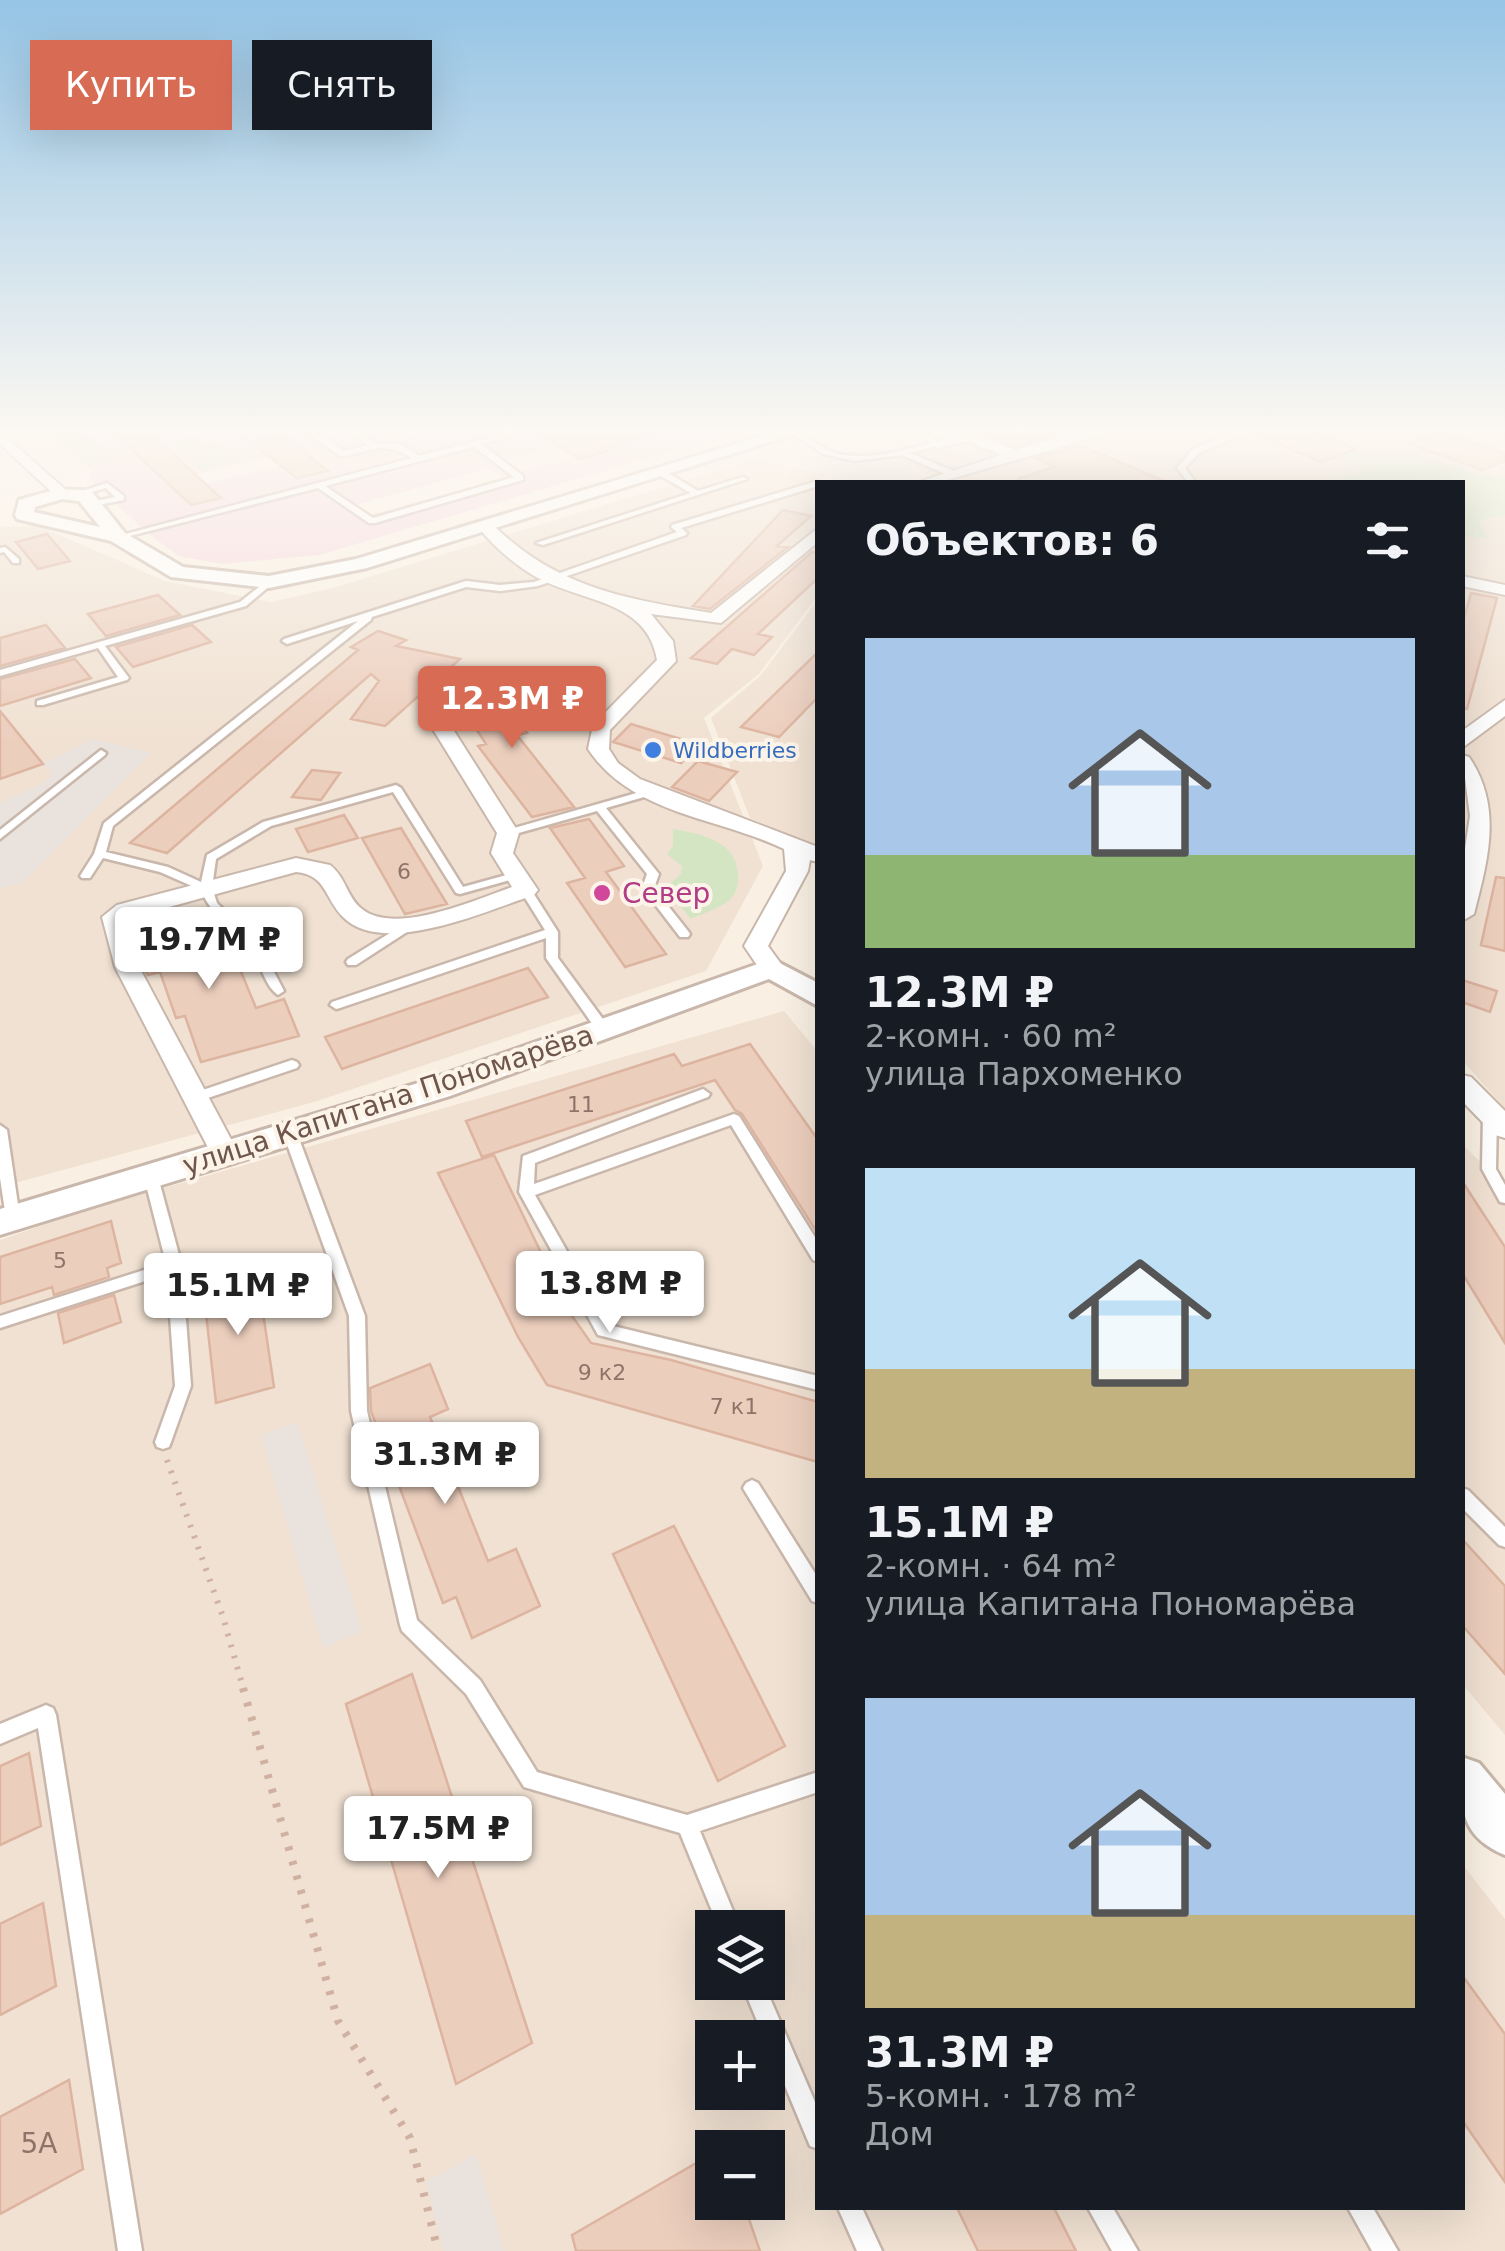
<!DOCTYPE html>
<html lang="ru">
<meta charset="utf-8">
<style>
:root{--surface:#171b24;--page:#242831;--text:#f1f3f6;--muted:#9ea1a6;--accent:#d86b54}
body{margin:0;font-family:"DejaVu Sans",sans-serif;background:var(--page);color:var(--text);height:100vh;display:flex;flex-direction:column;font-size:38px;white-space:nowrap}
*{box-sizing:border-box;margin:0}
p{font-size:32px;color:var(--muted)}
.icon{flex:none;width:55px;height:55px;fill:none;stroke:currentColor;stroke-width:2;stroke-linecap:round;stroke-linejoin:round}
.map{position:relative;flex:1;overflow:hidden}
.panel{position:absolute;left:815px;top:480px;width:650px;height:1730px;display:flex;flex-direction:column;background:var(--surface);border-radius:0px;box-shadow:0 10px 40px #0002}
.panel>*{flex:none}
.banner{position:absolute;left:30px;top:40px;width:635px;height:90px;display:flex;gap:20px}
.controls{position:absolute;left:695px;top:1910px;display:grid;gap:20px}
.controls a{display:grid;place-items:center;width:90px;height:90px;border-radius:0px;background:var(--surface);box-shadow:0 10px 40px #0002;font-size:50px}
.price{position:absolute;translate:-50% -85px;padding:0 22px;border-radius:10px;background:#fff;color:#222;font-size:32px;line-height:65px;filter:drop-shadow(0 2px 5px #0008)}
.price::after{content:'';position:absolute;left:50%;top:60px;width:30px;height:22px;margin-left:-15px;background:inherit;clip-path:polygon(0 0,100% 0,50% 100%)}
.price.selected{background:var(--accent);color:#fff}
ul{padding:0;list-style:none}
li{display:grid;align-content:center;gap:20px;height:530px;padding:0 50px}
li span{display:grid;place-items:center;height:310px;border-radius:0px;color:#555}
li>.icon{margin-inline-start:auto}
span .icon{width:180px;height:180px;fill:#fffc;stroke-width:1}
li b{font-size:42px}
h2{display:flex;justify-content:space-between;align-items:center;height:120px;padding:0 50px;font-size:42px}
.pill{padding:0 35px;border-radius:0px;background:var(--surface);box-shadow:0 10px 40px #0002;font-size:35px;line-height:90px}
.pill.selected{background:var(--accent);color:#fff}
.map>svg:first-child{display:block}
</style>
<div class="map">
<svg width="1505" height="2251" viewBox="0 0 1505 2251">
<rect width="100%" height="100%" fill="#f9f0e3"/>
<path fill="#f0e1d2" fill-rule="evenodd" d="M985,428H1505V1109L1463,1061L1462,482H943L892,455Z
M755,459L829,475L815,480L817,596L759,674L704,718L763,866L706,971L314,1102L0,1187V527L39,526L165,581L271,602L333,588Z
M817,601V847L750,818L711,718L761,675Z
M784,1011L818,1052V2208H1462L1463,1865L1505,1919V2251H0V1240L83,1211ZM712,1928H768V1982H712ZM712,2038H768V2092H712ZM712,2148H768V2202H712Z
M1462,1144L1505,1186V1735L1463,1685Z"/>
<path fill="#e9e2dd" d="M93,739L151,753L22,883L0,888V803L44,783L53,772L43,764Z
M297,1422L362,1631L323,1648L261,1435Z
M476,2154L504,2251H444L426,2182Z"/>
<path fill="#f6d7dc" fill-rule="evenodd" d="M45,428H108L191,505L220,498L205,484L281,466L297,478L326,471L282,435L252,442L268,457L197,474L145,428H373L393,440L419,434L412,428H559L538,434L558,446L507,459L523,470L605,452L601,448L673,429L679,432L697,428H750L319,555L222,564L179,556L150,535L89,479L91,470ZM489,468L503,478L370,515L356,505Z"/>
<path fill="#d3e5c3" d="M45,428H68L64,430L88,434L116,459L88,467Z
M221,428L226,432L197,439L194,444L218,442L228,452L244,449L253,457L200,470L193,462L206,455L179,449L176,440Z
M1317,450H1403L1484,476L1505,478V515L1478,520L1489,538L1463,537L1462,482H1324L1365,470Z
M673,829C700,834 736,840 738,874C739,885 736,895 727,902C717,909 702,914 691,919L665,888L681,874L682,866L667,854L673,846Z"/>
<path fill="#eccebd" stroke="#ddb4a0" stroke-width="2.5" d="M108,428H145L221,498L191,505Z
M541,428H653L654,434L601,448L607,451L580,459L535,432Z
M992,428H1036L1054,435L1015,446L987,434Z
M1262,428H1303L1356,449L1321,462L1255,434Z
M1442,432L1505,454V461L1482,470L1409,444Z
M282,435L328,471L297,478L252,443Z
M1080,446L1092,450L1166,482H1018V479L1054,467L1036,458Z
M783,510L811,516L777,546L788,547L710,609L693,606Z
M47,534L70,561L38,569L16,542Z
M812,552L818,553V578L758,634L772,637L754,655L732,649L717,664L691,658Z
M1471,593L1497,598L1467,709L1462,708V626Z
M158,595L180,615L106,636L88,614Z
M46,625L65,648L0,666V638Z
M192,625L211,642L133,667L116,647Z
M378,631L406,640L396,646L460,659L385,726L351,719L379,681L371,674L167,853L130,843L358,650L351,647Z
M818,652V697L779,737L741,727Z
M75,659L91,678L0,706V679Z
M492,686L498,694L504,693L527,724L522,725L527,733L517,735L574,807L532,817L478,746L486,744L454,695Z
M0,711L43,764L0,779Z
M631,724L701,745L681,763L613,742Z
M698,761L737,772L709,801L672,787Z
M312,770L340,773L321,800L292,797Z
M344,815L358,838L308,852L296,829Z
M589,819L624,866L606,872L666,954L625,967L567,883L585,878L550,828Z
M401,828L447,904L405,914L362,838Z
M1496,877L1505,878V951L1481,945Z
M176,909L196,963L233,952L256,1008L284,999L299,1036L201,1062L185,1016L176,1018L160,972L148,975L143,966L131,922Z
M528,968L548,997L342,1069L325,1037Z
M1462,980L1497,991L1490,1012L1462,1002Z
M750,1044L818,1140V1234L742,1114L735,1110L715,1080L482,1157L466,1121L674,1054L682,1066Z
M494,1155L570,1313L591,1343L671,1360L818,1402V1462L547,1385L518,1337L438,1173Z
M1462,1181L1505,1247V1343L1462,1273Z
M111,1221L121,1263L107,1268L109,1277L54,1295L52,1287L0,1304V1257Z
M257,1272L274,1387L216,1403L203,1287Z
M114,1295L121,1322L64,1343L58,1313Z
M430,1364L448,1409L430,1417L488,1561L516,1549L540,1606L472,1638L456,1597L443,1603L371,1411L370,1388Z
M674,1526L785,1746L718,1781L613,1554Z
M1462,1539L1505,1586V1674L1462,1625Z
M412,1674L532,2043L456,2084L346,1704Z
M29,1753L41,1826L0,1845V1766Z
M43,1903L56,1986L0,2015V1924Z
M1462,1975L1505,2034V2182L1462,2120Z
M69,2080L83,2169L0,2214V2117Z
M712,2154V2202H743L760,2251H576L572,2235Z
M957,2208H1054L1076,2251H978Z"/>
<g fill="none" stroke-linecap="round" stroke-linejoin="round">
<defs>
<path id="service" d="M237,428H245L257,438L250,440Z
M306,428H312L344,451L369,445L343,428H351L377,444H400L419,456L526,428H537L481,444L523,476V480L375,523H369L318,488L118,539L114,537L412,458C381,439 371,453 340,456L306,432ZM474,447L514,477L373,518L325,486Z
M908,428H916L942,444L910,453L956,472V476H950L902,455L855,461L823,454L789,431L796,429C806,436 818,446 830,451C861,463 900,451 932,443Z
M1249,428H1259L1199,453L1185,468L1195,482H1188L1177,468L1193,449Z
M657,470H663L698,491L743,477L747,479L543,545L536,543L691,493L657,474Z
M814,482H820H818V486L681,528L687,533L686,535L538,586L500,591L466,587L372,617L371,620L113,826L106,852L168,867L201,882L207,855L263,822L396,785L401,788L463,887L517,872L521,873V877L460,894L456,893L393,792L271,826L216,859L212,888L217,903L261,947L284,991L278,995C265,986 262,967 253,954C237,930 212,918 201,890L160,872L103,858L90,878H82L80,876L94,854L104,823L358,621L287,644L282,641L284,639L466,581L500,585L534,582L677,532L671,527L672,525Z
M107,483L124,496V500L93,506L89,504L90,502L115,497L106,488L77,496L73,494Z
M5,547L19,559V563H13L4,552L0,553V548Z
M269,579L273,582L272,584L246,606L105,646L129,678L127,680L43,705H37V701L118,677L98,648L0,676V670L240,602Z
M101,750L106,753L105,755L0,839V830Z
M647,790L651,791V795L606,808L659,874L654,888L688,931L690,934L688,937H680L644,890L642,888L647,874L597,811L508,836L503,833L504,831Z
M526,887L530,888L558,932V958L608,1026L609,1029L608,1032H598L546,958V938L340,1008L336,1009L330,1005L332,1002L545,930L520,890Z
M406,923L412,927L410,930L356,965H348L346,962L348,959Z
M292,1060L297,1062L299,1065L297,1068L193,1103L186,1098L188,1095Z
M703,1089L710,1094L708,1097L535,1163L534,1184L734,1114L739,1116L818,1242V1262L813,1260L731,1125L535,1195L609,1325L818,1376V1390L598,1335L519,1192L523,1156Z
M1490,1110L1497,1115L1496,1169L1505,1185V1203L1500,1202L1482,1169L1483,1115Z
M0,1125L7,1130L20,1218L18,1222H8L6,1218L0,1178Z
M291,1131L298,1136L365,1316L367,1411L417,1620L480,1680L537,1772L687,1815L818,1772V1792L700,1831L740,1928H719L680,1833L524,1787L466,1694L402,1631L400,1625L351,1411L349,1316L284,1136Z
M151,1172L156,1173L158,1177L182,1266L191,1386L171,1442L169,1447L163,1449L157,1447L155,1442L175,1386L167,1274L0,1328V1316L166,1263L144,1177L146,1173Z
M752,1480L758,1483L818,1578V1603L812,1601L746,1493L743,1488L746,1483Z
M1462,1488L1468,1490L1505,1527V1547L1499,1545L1462,1508Z
M46,1705L53,1708L56,1715L142,2251H118L38,1728L0,1744V1724Z
M741,1982H763L818,2109V2149L810,2146L768,2045V2038H764Z
M838,2208H862L882,2251H857Z
M1088,2208H1113L1138,2251H1112Z
M1348,2208H1373L1398,2251H1372Z"/>
<path id="minor" d="M972,428H989L979,435L1015,450L1078,432L1127,428L940,482H919L1001,455L967,441L938,448L931,444Z
M0,432L66,490V496H56L0,444Z
M480,524H492C556,588 626,599 711,613L818,528V542L721,623L651,614L673,641L676,661L610,730L609,749L618,763L640,779L818,847V862L810,860L808,871L768,946L784,968L781,974H763L744,946L786,871L784,849C718,817 632,815 588,749L593,725L657,660C648,603 588,602 544,581C519,569 495,548 478,527Z
M1462,576L1505,585V595L1462,586Z
M1505,700V716L1462,748V731Z
M439,717L449,723L519,833L513,853L538,890L534,895C488,910 383,958 343,917C324,898 327,875 296,872L126,919L139,967L240,1156L236,1163L226,1166L216,1163L115,967L102,917L117,905L296,858L330,865C346,877 347,898 362,909C395,936 477,899 512,887L491,853L497,833L429,723Z
M1462,755L1469,757C1503,807 1488,859 1474,914L1462,921V868L1470,816Z
M1462,1075L1471,1077L1505,1111V1138L1495,1135L1462,1101Z"/>
<path id="tertiary" d="M789,428H814L367,568L269,588L171,577L111,541L17,519L15,515L19,500C46,492 64,486 92,492L125,533L183,567L269,576L356,559ZM62,499L79,501L100,527L34,512L35,507Z
M772,959L818,983V1006L769,979L450,1096L0,1235V1209L428,1080Z
M1462,1757L1479,1763L1505,1794V1855C1455,1834 1462,1802 1462,1757Z"/>
</defs>
<use href="#service" stroke="#c9b7ab" stroke-width="5"/>
<use href="#minor" stroke="#c9b7ab" stroke-width="4"/>
<use href="#tertiary" stroke="#c9b7ab" stroke-width="6"/>
<path stroke="#d0b1a1" stroke-width="2.5" stroke-dasharray="1 5" stroke-linecap="butt" d="M269,435L293,432"/>
<path stroke="#d0b1a1" stroke-width="6" stroke-dasharray="2.5 9" stroke-linecap="butt" d="M167,1460L223,1617L244,1691"/>
<path stroke="#d0b1a1" stroke-width="8" stroke-dasharray="4 11" stroke-linecap="butt" d="M243,1688L338,2021L410,2138L438,2251"/>
<use href="#service" fill="#fff" fill-rule="evenodd"/>
<use href="#minor" fill="#fff" fill-rule="evenodd"/>
<use href="#tertiary" fill="#fff" fill-rule="evenodd"/>
</g>
<linearGradient id="sky" x2="0" y2="1"><stop stop-color="#95c4e5"/><stop offset="0.58" stop-color="#fcf8f2"/><stop offset="1" stop-color="#fcf8f2" stop-opacity="0"/></linearGradient>
<rect width="1505" height="743" fill="url(#sky)"/>
<circle fill="#3f7fe0" stroke="#fdf4e9" stroke-width="4" cx="653" cy="750" r="10"/>
<circle fill="#d1479c" stroke="#fdf4e9" stroke-width="4" cx="602" cy="893" r="10"/>
<g text-anchor="middle" dominant-baseline="central" stroke-width="8" stroke-linejoin="round" paint-order="stroke">
<g font-size="22" fill="#366cbe" stroke="#fdf4e9" text-anchor="start">
<text x="673" y="750">Wildberries</text>
</g>
<g font-size="22" fill="#8e7468">
<text x="404" y="871">6</text>
<text x="581" y="1104">11</text>
<text x="60" y="1260">5</text>
<text x="602" y="1372">9 к2</text>
<text x="734" y="1406">7 к1</text>
</g>
<g font-size="28" fill="#b23c85" stroke="#fdf4e9" text-anchor="start">
<text x="622" y="893">Север</text>
</g>
<g font-size="28" fill="#6f564c" stroke="#fdf4e9">
<text transform="translate(388 1100) rotate(-18)">улица Капитана Пономарёва</text>
</g>
<g font-size="28" fill="#8e7468">
<text x="39" y="2143">5А</text>
</g>
</g>
</svg>
<div class="controls">
<a><svg class="icon" aria-label="layers" viewBox="0 0 24 24"><path d="M12 4l9 5-9 5-9-5zM3 14l9 5 9-5"/></svg></a>
<a>+</a>
<a>−</a>
</div>
<b class="price selected" style="left:512px;top:751px">12.3M ₽</b>
<b class="price" style="left:209px;top:992px">19.7M ₽</b>
<b class="price" style="left:610px;top:1336px">13.8M ₽</b>
<b class="price" style="left:238px;top:1338px">15.1M ₽</b>
<b class="price" style="left:445px;top:1507px">31.3M ₽</b>
<b class="price" style="left:438px;top:1881px">17.5M ₽</b>
<div class="banner">
<a class="pill selected">Купить</a>
<a class="pill">Снять</a>
</div>
<section class="panel">
<h2>Объектов: 6<svg class="icon" aria-label="filters" viewBox="0 0 24 24"><path d="M4 7h16M4 17h16"/><circle cx="9" cy="7" r="2"/><circle cx="15" cy="17" r="2"/></svg></h2>
<ul>
<li><span style="background:linear-gradient(#a9c7e8 70%,#8fb573 0)"><svg class="icon" aria-label="home" viewBox="0 0 24 24"><path d="M3 11l9-7 9 7M6 9v11h12V9"/></svg></span><div><b>12.3M ₽</b><p>2-комн. · 60 m²</p><p>улица Пархоменко</p></div></li>
<li><span style="background:linear-gradient(#bfe0f5 65%,#c2b280 0)"><svg class="icon" aria-label="home" viewBox="0 0 24 24"><path d="M3 11l9-7 9 7M6 9v11h12V9"/></svg></span><div><b>15.1M ₽</b><p>2-комн. · 64 m²</p><p>улица Капитана Пономарёва</p></div></li>
<li><span style="background:linear-gradient(#a9c7e8 70%,#c2b280 0)"><svg class="icon" aria-label="home" viewBox="0 0 24 24"><path d="M3 11l9-7 9 7M6 9v11h12V9"/></svg></span><div><b>31.3M ₽</b><p>5-комн. · 178 m²</p><p>Дом</p></div></li>
</ul>
</section>
</div>
